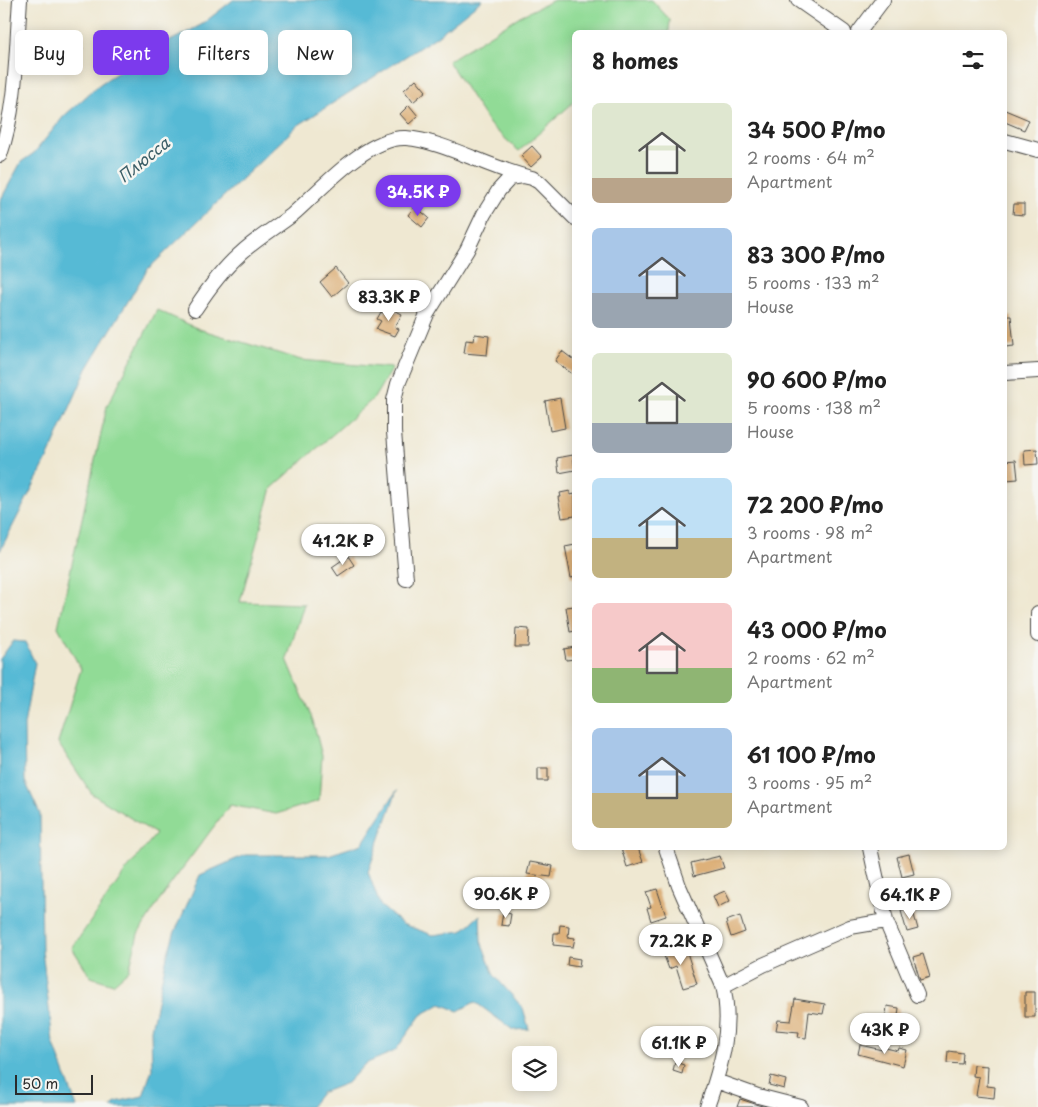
<!DOCTYPE html>
<meta charset="utf-8">
<style>
:root{--surface:#fff;--page:#f2f2f2;--text:#222;--muted:#767676;--accent:#7c3aed}
body{margin:0;font-family:"Playpen Sans",sans-serif;background:var(--page);color:var(--text);height:100vh;display:flex;flex-direction:column;font-size:19px;white-space:nowrap}
*{box-sizing:border-box;margin:0}
p{font-size:16px;color:var(--muted)}
.icon{flex:none;width:28px;height:28px;fill:none;stroke:currentColor;stroke-width:2;stroke-linecap:round;stroke-linejoin:round}
.map{position:relative;flex:1;overflow:hidden}
.panel{position:absolute;left:572px;top:30px;width:435px;height:820px;display:flex;flex-direction:column;background:var(--surface);border-radius:8px;box-shadow:0 2px 12px #0003}
.panel>*{flex:none}
.guide{position:absolute;left:15px;top:30px;width:475px;height:45px;display:flex;gap:10px}
.controls{position:absolute;left:512px;top:1046px;display:grid;gap:10px}
.controls a{display:grid;place-items:center;width:45px;height:45px;border-radius:8px;background:var(--surface);box-shadow:0 2px 12px #0003;font-size:25px}
.scale{position:absolute;left:15px;bottom:12px;width:78px;box-sizing:border-box;padding-left:5px;border:2px solid #2b2b2b;border-top:0;font-size:14px;line-height:18px;white-space:nowrap;color:#2b2b2b;-webkit-text-stroke:4px #f6f6f2;paint-order:stroke}
.price{position:absolute;translate:-50% -42px;padding:0 11px;border-radius:18px;background:#fff;color:#222;font-size:16px;line-height:32px;filter:drop-shadow(0 1px 2px #0008)}
.price::after{content:'';position:absolute;left:50%;top:30px;width:15px;height:11px;margin-left:-8px;background:inherit;clip-path:polygon(0 0,100% 0,50% 100%)}
.price.on{background:var(--accent);color:#fff}
ul{padding:0;list-style:none}
li{display:flex;align-items:center;gap:15px;height:125px;padding:0 20px}
li span{display:grid;place-items:center;flex:none;width:140px;height:100px;border-radius:8px;color:#555}
li>.icon{margin-inline-start:auto}
span .icon{width:60px;height:60px;fill:#fffc;stroke-width:1}
li b{font-size:21px}
h2{display:flex;justify-content:space-between;align-items:center;height:60px;padding:0 20px;font-size:21px}
.chip{padding:0 18px;border-radius:8px;background:var(--surface);box-shadow:0 2px 12px #0003;font-size:18px;line-height:45px}
.chip.on{background:var(--accent);color:#fff}
.map>svg:first-child{display:block}
</style>
<div class="map">
<svg width="1038" height="1107" viewBox="0 0 1038 1107">
<rect width="100%" height="100%" fill="#f6f6f2"/>
<filter id="ink" filterUnits="userSpaceOnUse"><feTurbulence type="fractalNoise" baseFrequency=".02" numOctaves="2"/><feDisplacementMap in="SourceGraphic" scale="10" xChannelSelector="R" yChannelSelector="G"/><feConvolveMatrix kernelMatrix="1 2 1 2 8 2 1 2 1" color-interpolation-filters="sRGB"/></filter>
<filter id="wash" filterUnits="userSpaceOnUse"><feTurbulence type="fractalNoise" baseFrequency=".0096" numOctaves="4" result="noise"/><feDisplacementMap in="SourceGraphic" scale="20" xChannelSelector="R" yChannelSelector="G"/><feGaussianBlur stdDeviation="1.12" result="paint"/><feColorMatrix in="noise" values="0 0 0 0 0 0 0 0 0 0 0 0 0 0 0 0 0 1.4 0 .05"/><feComposite in="paint" operator="in"/></filter>
<g filter="url(#wash)">
<rect width="100%" height="100%" fill="#efe8d2"/>
<path fill="#91db96" stroke="#5e8360" d="M554,0H652L670,20L669,32H575V101L519,151L490,125L448,61L520,16Z
M157,310L199,329L301,360L392,368L374,398L272,488L240,602L304,604L287,659L313,721L322,756L319,801L276,814L230,805L167,889L138,934L129,970L113,984L91,977L72,948L124,873L156,834L92,794L58,743L81,669L58,627L107,406Z"/>
<path fill="#56bad5" stroke="#407280" d="M233,0H482L436,37L297,126L147,270L87,369L48,457L0,551V201L21,162L34,153L64,116L100,84L147,53L201,25Z
M13,641L25,642L35,663L24,725L25,781L40,814L42,950L53,1042L77,1107H0V659Z
M397,790L368,872L380,905L402,924L433,935L462,931L480,915L481,941L494,975L523,1008L529,1029L513,1030L475,1002L458,1011L441,1004L421,1015L395,1051L365,1064L347,1083L321,1093L310,1107H111L116,1102L143,1096L152,1069L151,1029L167,956L174,934L200,875L245,855H328L362,844Z"/>
<g id="blocks">
<path fill="#ddb17a" d="M64,42L83,48L79,60L60,54Z
M416,79L426,91L413,102L404,90Z
M409,105L418,116L409,124L400,114Z
M1005,110L1029,120L1024,130L1005,122Z
M532,146L542,157L531,167L521,156Z
M1014,204H1024V215L1013,214Z
M415,206L429,218L422,227L408,215Z
M336,268L348,283L332,297L320,282Z
M388,307L402,314L395,327L399,329L395,336L376,329L381,321L377,319L381,312L385,313Z
M1005,316H1011L1014,346L1005,347Z
M475,334L489,336L487,355L464,353L466,340L474,341Z
M562,351L575,361V376L555,361Z
M560,398L565,428L550,431L545,401Z
M1037,449L1038,464L1025,465L1024,450Z
M573,455L575,470L559,473L557,458Z
M1016,460L1018,479L1006,480L1005,461Z
M570,491V495L575,494V516L562,518L558,497H561L560,493Z
M575,544V577L571,578L565,546Z
M348,556L354,565L338,576L332,567Z
M575,606V631L570,632L566,607Z
M516,628L529,629L528,647H515Z
M575,647V659L566,660L564,649Z
M538,768H548V781H538Z
M621,848H638L643,862L627,867Z
M909,854L914,874L902,877L897,857Z
M720,856L724,868L694,876L691,863Z
M530,862L553,866L551,877L527,874Z
M657,889L666,916L651,921L647,908L651,907L646,892Z
M725,891L730,901L718,907L713,896Z
M912,908L918,929L907,932L901,911Z
M503,912L511,914L509,926L501,925Z
M740,916L745,932L731,937L726,921Z
M560,925L569,926L568,937L575,938L573,947L553,945L554,933H559Z
M685,946L697,984L683,988L676,966L669,969L663,953Z
M923,954L930,977L920,980L913,957Z
M568,957L580,959L579,967L567,965Z
M1025,992H1035V1017H1025Z
M795,999L825,1004L823,1014L809,1012L806,1038L798,1037L799,1032L776,1030L778,1020L791,1021Z
M887,1006L899,1008L897,1024L885,1022Z
M860,1045L882,1050V1047L898,1051L899,1048L907,1050L903,1066L858,1054Z
M948,1051L963,1053L962,1064L947,1063Z
M675,1062L684,1065L682,1074L673,1071Z
M974,1065L988,1066L987,1086L995,1087L994,1098L976,1096L979,1077L973,1076Z
M771,1076L786,1080L784,1089L769,1085Z
M740,1099L755,1104L766,1107H737Z"/>
</g>
</g>
<g filter="url(#ink)">
<use href="#blocks" fill-opacity="0" stroke="#484744" stroke-width="1"/>
<g fill="none" stroke-linecap="round" stroke-linejoin="round">
<defs>
<path id="minor" d="M798,0L844,32
M859,32L883,0
M1005,141L1038,150
M0,155C17,106 16,51 20,0
M195,309C208,289 222,270 240,254C256,239 275,228 292,215C320,191 367,136 406,138C445,141 492,170 532,178L539,182L575,218
M1005,373L1038,371
M406,579L394,432V400L398,384L427,314L467,250L484,214L499,190L510,178L523,176
M1038,613V635
M666,848L679,886L723,986C733,1028 721,1067 707,1107
M870,848L886,921L917,995
M723,986L763,965L850,927L886,921
M716,1081L758,1096L801,1107"/>
</defs>
<use href="#minor" stroke="#484744" stroke-width="16"/>
<use href="#minor" stroke="#fff" stroke-width="14"/>
</g>
</g>
<g text-anchor="middle" dominant-baseline="central" stroke-width="5" stroke-linejoin="round" paint-order="stroke">
<g font-size="16" font-style="italic" fill="#3a5d66" stroke="#f6f6f2">
<text transform="translate(143 159) rotate(-39)">Плюсса</text>
</g>
</g>
</svg>
<div class="controls">
<a><svg class="icon" aria-label="layers" viewBox="0 0 24 24"><path d="M12 4l9 5-9 5-9-5zM3 14l9 5 9-5"/></svg></a>
</div>
<div class="scale">50 m</div>
<b class="price on" style="left:418px;top:217px">34.5K ₽</b>
<b class="price" style="left:389px;top:322px">83.3K ₽</b>
<b class="price" style="left:343px;top:566px">41.2K ₽</b>
<b class="price" style="left:506px;top:919px">90.6K ₽</b>
<b class="price" style="left:910px;top:920px">64.1K ₽</b>
<b class="price" style="left:681px;top:966px">72.2K ₽</b>
<b class="price" style="left:885px;top:1055px">43K ₽</b>
<b class="price" style="left:679px;top:1068px">61.1K ₽</b>
<div class="guide">
<a class="chip">Buy</a>
<a class="chip on">Rent</a>
<a class="chip">Filters</a>
<a class="chip">New</a>
</div>
<section class="panel">
<h2>8 homes<svg class="icon" aria-label="filters" viewBox="0 0 24 24"><path d="M4 7h16M4 17h16"/><circle cx="9" cy="7" r="2"/><circle cx="15" cy="17" r="2"/></svg></h2>
<ul>
<li><span style="background:linear-gradient(#dfe7d0 75%,#b9a48a 0)"><svg class="icon" aria-label="home" viewBox="0 0 24 24"><path d="M3 11l9-7 9 7M6 9v11h12V9"/></svg></span><div><b>34 500 ₽/mo</b><p>2 rooms · 64 m²</p><p>Apartment</p></div></li>
<li><span style="background:linear-gradient(#a9c7e8 65%,#9aa5b1 0)"><svg class="icon" aria-label="home" viewBox="0 0 24 24"><path d="M3 11l9-7 9 7M6 9v11h12V9"/></svg></span><div><b>83 300 ₽/mo</b><p>5 rooms · 133 m²</p><p>House</p></div></li>
<li><span style="background:linear-gradient(#dfe7d0 70%,#9aa5b1 0)"><svg class="icon" aria-label="home" viewBox="0 0 24 24"><path d="M3 11l9-7 9 7M6 9v11h12V9"/></svg></span><div><b>90 600 ₽/mo</b><p>5 rooms · 138 m²</p><p>House</p></div></li>
<li><span style="background:linear-gradient(#bfe0f5 60%,#c2b280 0)"><svg class="icon" aria-label="home" viewBox="0 0 24 24"><path d="M3 11l9-7 9 7M6 9v11h12V9"/></svg></span><div><b>72 200 ₽/mo</b><p>3 rooms · 98 m²</p><p>Apartment</p></div></li>
<li><span style="background:linear-gradient(#f6c9c9 65%,#8fb573 0)"><svg class="icon" aria-label="home" viewBox="0 0 24 24"><path d="M3 11l9-7 9 7M6 9v11h12V9"/></svg></span><div><b>43 000 ₽/mo</b><p>2 rooms · 62 m²</p><p>Apartment</p></div></li>
<li><span style="background:linear-gradient(#a9c7e8 65%,#c2b280 0)"><svg class="icon" aria-label="home" viewBox="0 0 24 24"><path d="M3 11l9-7 9 7M6 9v11h12V9"/></svg></span><div><b>61 100 ₽/mo</b><p>3 rooms · 95 m²</p><p>Apartment</p></div></li>
</ul>
</section>
</div>
